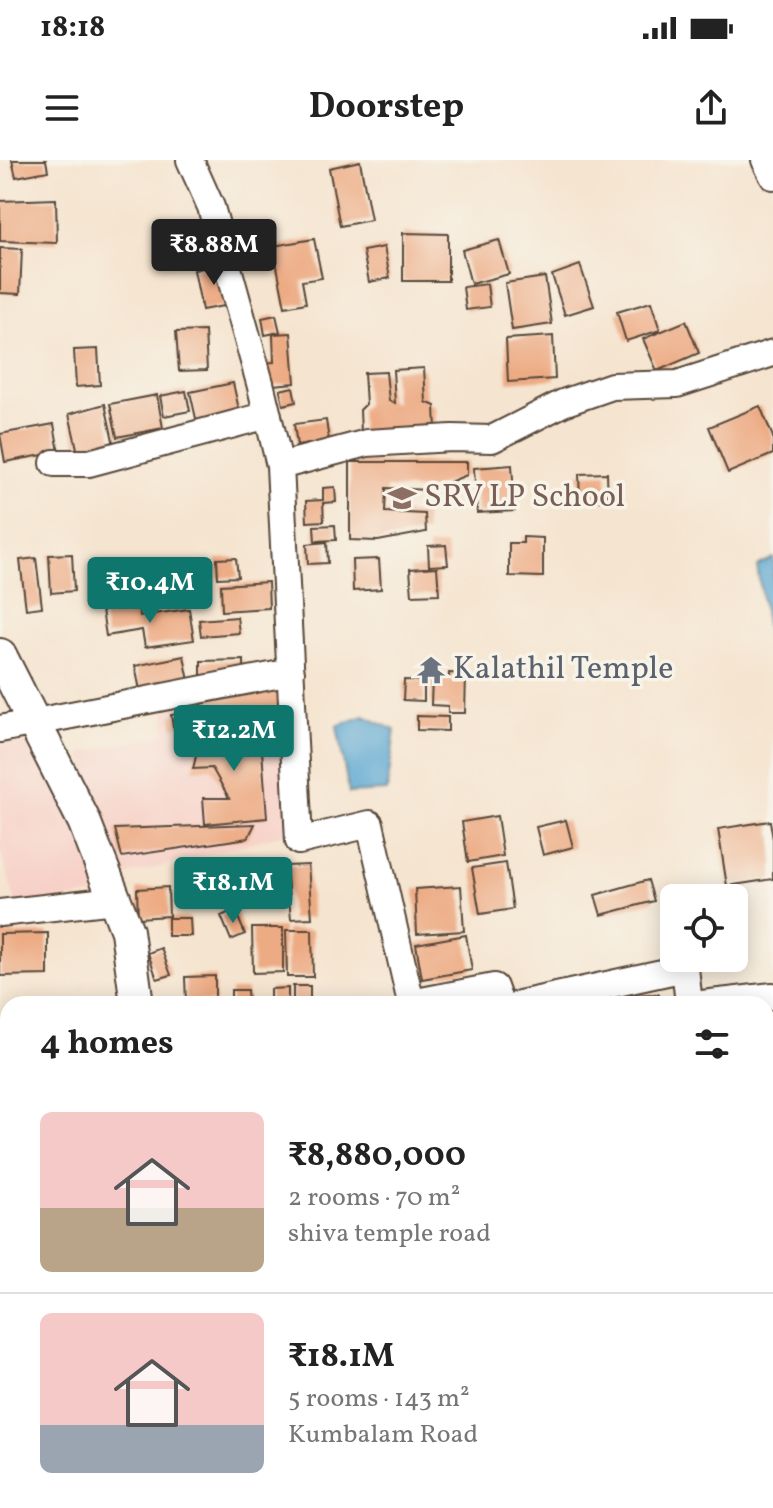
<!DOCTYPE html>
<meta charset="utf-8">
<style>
:root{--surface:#fff;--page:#f2f2f2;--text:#222;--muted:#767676;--line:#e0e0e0;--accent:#0f766e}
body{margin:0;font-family:Vollkorn,serif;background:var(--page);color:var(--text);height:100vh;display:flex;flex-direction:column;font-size:30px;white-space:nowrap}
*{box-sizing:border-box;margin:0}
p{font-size:26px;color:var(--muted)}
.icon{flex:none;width:44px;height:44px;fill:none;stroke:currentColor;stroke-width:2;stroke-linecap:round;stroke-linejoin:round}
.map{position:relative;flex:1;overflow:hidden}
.panel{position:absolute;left:0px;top:836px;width:774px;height:512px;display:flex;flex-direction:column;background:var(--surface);border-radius:24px 24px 0 0;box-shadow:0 4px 20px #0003}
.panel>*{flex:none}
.buttons{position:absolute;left:660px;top:724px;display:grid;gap:16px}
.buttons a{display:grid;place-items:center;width:88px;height:88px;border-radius:12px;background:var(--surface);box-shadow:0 4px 20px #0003;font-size:40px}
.price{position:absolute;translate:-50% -68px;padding:0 18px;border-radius:8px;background:var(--accent);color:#fff;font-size:26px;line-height:52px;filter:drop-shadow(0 2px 4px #0008)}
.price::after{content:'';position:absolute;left:50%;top:48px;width:24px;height:18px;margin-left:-12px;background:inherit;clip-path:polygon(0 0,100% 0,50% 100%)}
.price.active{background:#222;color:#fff}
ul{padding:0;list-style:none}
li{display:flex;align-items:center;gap:24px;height:200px;padding:0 40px}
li+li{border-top:2px solid var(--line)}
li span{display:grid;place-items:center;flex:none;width:224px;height:160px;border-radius:12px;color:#555}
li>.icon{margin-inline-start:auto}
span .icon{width:96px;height:96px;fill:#fffc;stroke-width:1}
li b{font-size:34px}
h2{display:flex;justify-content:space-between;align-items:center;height:96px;padding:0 40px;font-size:34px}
.status{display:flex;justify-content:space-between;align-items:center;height:56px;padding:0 40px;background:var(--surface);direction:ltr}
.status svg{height:22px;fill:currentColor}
header{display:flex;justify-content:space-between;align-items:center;height:104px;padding:0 40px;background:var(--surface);font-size:36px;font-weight:700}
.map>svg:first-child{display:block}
</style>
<div class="status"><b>18:18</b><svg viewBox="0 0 49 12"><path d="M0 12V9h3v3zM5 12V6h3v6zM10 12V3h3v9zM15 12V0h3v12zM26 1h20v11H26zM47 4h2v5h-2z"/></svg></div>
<header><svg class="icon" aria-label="menu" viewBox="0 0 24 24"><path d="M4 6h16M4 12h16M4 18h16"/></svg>Doorstep<svg class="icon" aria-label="share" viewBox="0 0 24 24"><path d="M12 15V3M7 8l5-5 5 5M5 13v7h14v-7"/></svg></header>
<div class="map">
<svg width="773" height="1348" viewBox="0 0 773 1348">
<rect width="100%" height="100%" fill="#f7f3e8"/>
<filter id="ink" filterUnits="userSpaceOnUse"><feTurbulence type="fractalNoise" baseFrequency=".0125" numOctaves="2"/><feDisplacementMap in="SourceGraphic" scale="16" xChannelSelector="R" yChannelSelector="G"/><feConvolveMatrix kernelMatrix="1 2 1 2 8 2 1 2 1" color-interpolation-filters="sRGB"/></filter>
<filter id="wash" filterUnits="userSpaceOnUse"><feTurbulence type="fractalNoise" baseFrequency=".006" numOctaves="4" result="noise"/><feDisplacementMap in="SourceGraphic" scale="32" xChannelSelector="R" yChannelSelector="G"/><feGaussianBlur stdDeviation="1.8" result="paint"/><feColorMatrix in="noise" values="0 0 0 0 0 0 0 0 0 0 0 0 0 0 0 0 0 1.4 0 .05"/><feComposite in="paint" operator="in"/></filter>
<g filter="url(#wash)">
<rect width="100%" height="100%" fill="#f5e4cf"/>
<path fill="#f7d1c8" d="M284,517L291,672L117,718L81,593L165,574V544Z
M36,571L107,733L17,746L0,691V580Z"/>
<path fill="#58a6d1" stroke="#4a6878" stroke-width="2" d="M773,398V490H770L757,406Z
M364,556L395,570L387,631L349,633L337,566Z"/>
<g id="blocks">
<path fill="#edab84" d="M12,0H46L48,11L16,17Z
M360,1L371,60L340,66L329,8Z
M56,39L57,83L0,81V41Z
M403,73L448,74V121H403Z
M314,79L322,118L302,121L306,143L285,147L273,86Z
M499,80L509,114L471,124L462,90Z
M384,87L390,118L369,122L363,91Z
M0,88L22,89L20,134L0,133Z
M225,103L234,144L202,150L194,110Z
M580,105L594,146L565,155L552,115Z
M545,117L552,164L512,170L505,123Z
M487,124L490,147L466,150L463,127Z
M651,142L660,170L626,181L617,152Z
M276,155L280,172L265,175L262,158Z
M686,161L699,193L657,211L643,179Z
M205,171L207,210L179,211L176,172Z
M291,173L295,223L261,226L260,203L274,202L273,174Z
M553,176L555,219L508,222L506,179Z
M98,189L100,225L76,227L74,190Z
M424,208L426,242L435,246L436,270L361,273L360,250L366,244L364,213L386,212L389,241L395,243L393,210Z
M233,223L240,254L197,263L190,232Z
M293,227L296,242L283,245L280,230Z
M186,231L190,251L164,256L160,236Z
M157,235L163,268L117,277L110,244Z
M105,244L114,285L78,293L69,254Z
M760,246L773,277V294L728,313L709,267Z
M326,260L329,281L297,286L294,264Z
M54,264L59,292L5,302L0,274Z
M350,302H467V315L429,330L386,328L385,352L425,354L426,372L378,381L350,380Z
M512,305L515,351L477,353L474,308Z
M607,313L608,341H580L579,314Z
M335,327L336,342L323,343L324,361L307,362L306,341L323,340V328Z
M335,365L336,380L315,381L314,366Z
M523,377L543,378V417L509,416V383H523Z
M327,382L328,403L308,404L307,384Z
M446,385L448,405L429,406L428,386Z
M72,394L74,431L51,433L49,395Z
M36,398L42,447L26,449L20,400Z
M236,398L238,417L218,418L217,399Z
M379,399L381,429L353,431L352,400Z
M437,407L439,434L412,435L410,409Z
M268,422L269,448L222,451L221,425Z
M137,444L140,456L189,449L194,480L145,487L142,470L106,476L102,450Z
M237,457L239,473L201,476L199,460Z
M184,496L189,521L140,530L135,506Z
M244,500V517H201V501Z
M449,513L466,514L465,553H448V546L431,545L432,516L449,517Z
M404,520L424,521V541L403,540Z
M282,523L278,559L202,563V537Z
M195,551L197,563L173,567L171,555Z
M417,556L448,557V571L417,570Z
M260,563L267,658L205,664L203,638H229L212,608L193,609L202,570Z
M497,656L503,696L468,702L462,662Z
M566,660L573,687L543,695L536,667Z
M770,661L773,679V719L727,726L718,669Z
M255,664L248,678L122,697L115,669Z
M506,703L513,749L480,754L472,708Z
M308,705L312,758L291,759L286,706Z
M255,719V738H224V720Z
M648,720L654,741L601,755L595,735Z
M461,726L464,771L417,774L415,729Z
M168,727L169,756L138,758L137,729Z
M235,750L245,774L231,780L221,756Z
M168,758H190L191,776H168Z
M252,768H283V812L253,813Z
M286,770H312L313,817H287Z
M48,773V815L0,816V774Z
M466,775L472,810L422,819L416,784Z
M161,788L171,815L157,819L148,793Z
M215,816V842H186L185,817Z
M293,826H310V844H293Z
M288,828V844H270V829Z
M231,830H247L248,844H231Z
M659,834V844H621V835Z"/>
</g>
</g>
<g filter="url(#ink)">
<use href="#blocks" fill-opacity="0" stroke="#574639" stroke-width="2"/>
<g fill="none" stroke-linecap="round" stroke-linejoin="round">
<defs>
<path id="minor" d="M190,0L211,47L260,223L280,306L299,681L370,664L411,843L494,827L500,844
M765,0L773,16
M54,303H89L268,255
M280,306L367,283L452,278L492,279L563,243L612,226L677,224L773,193
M0,569L291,512
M0,753L115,740
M520,844L685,808L689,844
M702,844L773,836
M766,1134L773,1132
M0,1143L8,1179
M766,1318L773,1316
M291,1348L307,1340
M713,1348L717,1340"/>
<path id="major" d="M0,495L84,661L127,771L137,844
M369,1340L380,1348"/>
</defs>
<use href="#minor" stroke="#574639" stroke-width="30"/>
<use href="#major" stroke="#574639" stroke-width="36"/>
<use href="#minor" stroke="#fff" stroke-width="26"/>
<use href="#major" stroke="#fff" stroke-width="32"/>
</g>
</g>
<defs>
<symbol id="school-bare" viewBox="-9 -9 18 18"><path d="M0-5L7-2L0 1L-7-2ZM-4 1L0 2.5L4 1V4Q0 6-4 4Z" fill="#8d6e63" stroke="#f7f3e8" stroke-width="2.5" paint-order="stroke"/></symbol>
<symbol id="temple-bare" viewBox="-9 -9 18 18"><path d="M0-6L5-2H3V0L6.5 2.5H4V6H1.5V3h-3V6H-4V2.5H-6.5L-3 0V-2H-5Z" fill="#6b7280" stroke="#f7f3e8" stroke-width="2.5" paint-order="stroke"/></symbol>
</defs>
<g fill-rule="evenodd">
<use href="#school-bare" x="382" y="318" width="40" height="40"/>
<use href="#temple-bare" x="411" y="490" width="40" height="40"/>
</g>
<g text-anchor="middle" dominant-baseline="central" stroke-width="7" stroke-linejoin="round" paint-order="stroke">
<g font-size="32" fill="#785e54" stroke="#f7f3e8" text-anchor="start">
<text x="424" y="338">SRV LP School</text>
</g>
<g font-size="32" fill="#5b616d" stroke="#f7f3e8" text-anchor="start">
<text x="453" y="510">Kalathil Temple</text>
</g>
</g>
</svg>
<div class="buttons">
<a><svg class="icon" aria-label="locate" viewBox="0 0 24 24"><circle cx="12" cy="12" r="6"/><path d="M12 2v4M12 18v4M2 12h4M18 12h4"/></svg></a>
</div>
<b class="price active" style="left:214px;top:127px">₹8.88M</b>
<b class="price" style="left:150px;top:465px">₹10.4M</b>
<b class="price" style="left:234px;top:613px">₹12.2M</b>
<b class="price" style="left:233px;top:765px">₹18.1M</b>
<section class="panel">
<h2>4 homes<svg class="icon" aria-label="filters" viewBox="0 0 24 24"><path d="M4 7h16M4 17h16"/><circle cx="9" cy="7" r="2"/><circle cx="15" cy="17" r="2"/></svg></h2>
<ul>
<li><span style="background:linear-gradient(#f6c9c9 60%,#b9a48a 0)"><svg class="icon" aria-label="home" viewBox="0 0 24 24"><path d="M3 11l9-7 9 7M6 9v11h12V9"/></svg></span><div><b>₹8,880,000</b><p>2 rooms · 70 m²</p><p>shiva temple road</p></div></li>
<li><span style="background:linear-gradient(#f6c9c9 70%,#9aa5b1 0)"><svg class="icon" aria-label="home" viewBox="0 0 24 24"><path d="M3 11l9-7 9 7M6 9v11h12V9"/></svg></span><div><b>₹18.1M</b><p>5 rooms · 143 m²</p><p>Kumbalam Road</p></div></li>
</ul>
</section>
</div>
